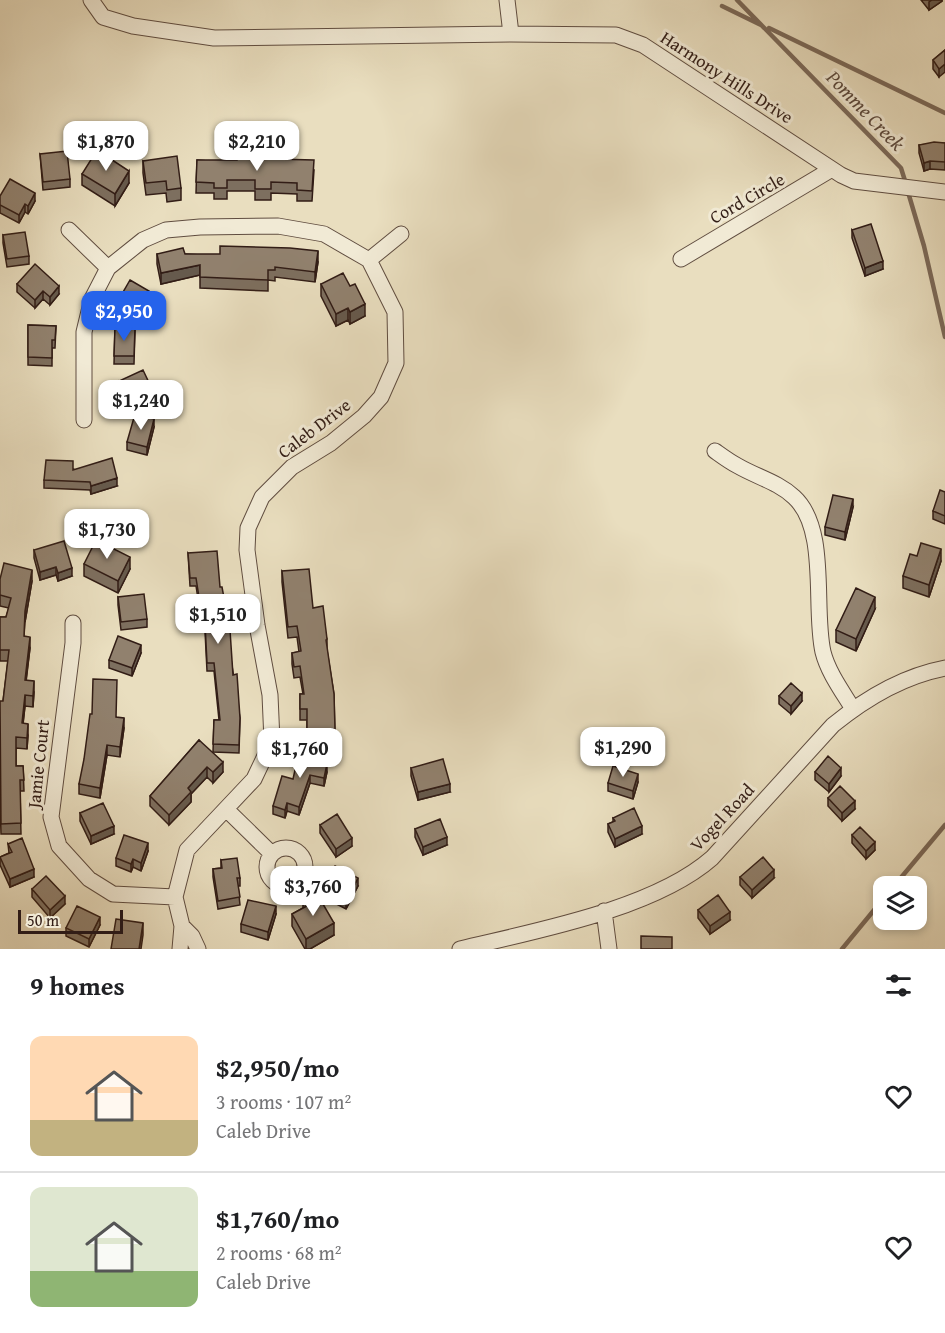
<!DOCTYPE html>
<meta charset="utf-8">
<style>
:root{--surface:#fff;--page:#f6f6f6;--text:#202124;--muted:#757577;--line:#e0e0e0;--accent:#2563eb}
body{margin:0;font-family:"Gentium Book Plus",serif;background:var(--page);color:var(--text);height:100vh;display:flex;flex-direction:column;font-size:22px;white-space:nowrap}
*{box-sizing:border-box;margin:0}
p{font-size:20px;color:var(--muted)}
.icon{flex:none;width:33px;height:33px;fill:none;stroke:currentColor;stroke-width:2;stroke-linecap:round;stroke-linejoin:round}
.map{position:relative;height:949px;overflow:hidden}
.side{display:flex;flex-direction:column;background:var(--surface);flex:1}
.side>*{flex:none}
.controls{position:absolute;left:873px;top:876px;display:grid;gap:12px}
.controls a{display:grid;place-items:center;width:54px;height:54px;border-radius:12px;background:var(--surface);box-shadow:0 3px 9px #0003;font-size:30px}
.scale{position:absolute;left:18px;bottom:15px;width:105px;box-sizing:border-box;padding-left:6px;border:3px solid #321d16;border-top:0;font-size:16px;line-height:21px;white-space:nowrap;color:#321d16;-webkit-text-stroke:4px #f1ead5;paint-order:stroke}
.price{position:absolute;translate:-50% -51px;padding:0 14px;border-radius:12px;background:#fff;color:#222;font-size:20px;line-height:39px;filter:drop-shadow(0 2px 3px #0008)}
.price::after{content:'';position:absolute;left:50%;top:36px;width:18px;height:14px;margin-left:-9px;background:inherit;clip-path:polygon(0 0,100% 0,50% 100%)}
.price.active{background:var(--accent);color:#fff}
ul{padding:0;list-style:none}
li{display:flex;align-items:center;gap:18px;height:150px;padding:0 30px}
li+li{border-top:2px solid var(--line)}
li span{display:grid;place-items:center;flex:none;width:168px;height:120px;border-radius:12px;color:#555}
li>.icon{margin-inline-start:auto}
span .icon{width:72px;height:72px;fill:#fffc;stroke-width:1}
li b{font-size:26px}
h2{display:flex;justify-content:space-between;align-items:center;height:72px;padding:0 30px;font-size:26px}
.map>svg:first-child{display:block}
</style>
<div class="map">
<svg width="945" height="949" viewBox="0 0 945 949">
<rect width="100%" height="100%" fill="#e9debf"/>
<filter id="stains"><feTurbulence type="fractalNoise" baseFrequency=".00333" numOctaves="4"/><feColorMatrix values="0 0 0 0 .2 0 0 0 0 .09 0 0 0 0 .02 0 0 0 .5 -.17"/></filter>
<radialGradient id="worn" r=".72"><stop offset=".6" stop-color="#630" stop-opacity="0"/><stop offset="1" stop-color="#630" stop-opacity=".3"/></radialGradient>
<g fill="none" stroke-linecap="round" stroke-linejoin="round">
<path stroke="#7b6959" stroke-width="4.5" d="M737,0L901,168L906,184
M722,6L761,25
M769,28L945,113
M908,192L924,246L945,337
M894,886L945,825
M842,949L884,898"/>
<defs>
<path id="minor" d="M91,0L103,17L133,26L214,38L511,34
M507,0L511,34L616,35L643,45L841,175L854,181L945,192
M69,230L108,268
M681,259L832,169
M369,260L401,234
M84,420V332L92,299L108,268L143,240L166,230L200,227L278,226L324,234L369,260L395,312L396,363L381,397L364,416L331,443L292,467L262,497L248,528L247,550L257,625L270,695L272,741L254,779L187,850L175,897L182,926L180,949
M715,451C722,456 730,462 738,466C757,477 778,482 794,497C829,529 813,608 823,652C828,672 842,691 853,709
M73,623V643L51,817L59,846L89,879L113,894L175,897
M227,810L272,854
M267 867a19 19 0 1 1 38 0a19 19 0 1 1-38 0Z
M604,911L609,949
M182,926L192,936L198,949
M460,949C535,931 654,909 712,858L833,725C866,698 903,676 945,668"/>
</defs>
<use href="#minor" stroke="#604d40" stroke-width="17"/>
<use href="#minor" stroke="#f1ead5" stroke-width="15"/>
</g>
<path fill="#7d6f5f" stroke="#321d16" stroke-width="1.5" d="M921,0H942V1L929,10Z
M945,50L939,77L933,69V60Z
M945,143V170L930,169L924,171L919,153V145Z
M40,154L70,179V187L43,190Z
M197,160L314,170L312,201H297V194L271,193V200H255V191H227V199H214V193H196Z
M143,161L181,188V200L167,202L166,193L146,195L143,173Z
M82,174L129,183L115,206L82,185Z
M0,196L35,201L28,214L25,212L19,223L0,213Z
M852,230L883,269L865,276L852,238Z
M3,235L29,256V264L7,267L3,243Z
M157,254H185L318,262L315,282L275,277V281L268,280V291L200,288V275L161,284L157,264Z
M17,284L59,294L50,305L43,299L35,308L17,292Z
M321,284L350,286L365,316L350,324L348,320L336,326L321,296Z
M122,294L149,299L137,321L121,312Z
M28,325L56,326L55,348H52V366L28,365Z
M115,327L135,328L134,364H114Z
M119,381L151,395L127,407L119,389Z
M154,427L147,455L127,450V442Z
M73,469L117,486L91,494L90,490L44,488V480Z
M945,492V524L933,519V511Z
M853,507L845,540L825,535V527Z
M34,550L72,576L58,581L56,575L40,580L34,558Z
M188,553L220,587L240,718L239,753L213,752L214,720H219L214,671H207L205,631H203L196,586H190Z
M917,556L941,561L929,597L903,588V576Z
M84,564L130,569L118,593L84,576Z
M282,571L313,608L327,639V650L334,694L335,740H307V720H300V694H303L300,677L294,678L292,664V653L299,652L297,637L288,638L282,582Z
M0,579L32,581L25,622L24,636L30,648L26,680L34,692L33,707L25,706L23,723L28,735L27,749L16,748V766H23L24,791H20L21,834H1L0,799L3,701L8,661H0V617H6L9,608L0,606Z
M118,597L147,619V627L121,630L118,605Z
M875,609L856,651L836,642V630Z
M141,653L132,676L109,668V660Z
M779,696L802,701L791,714L779,704Z
M116,717L124,728L120,757L107,755L100,798L79,794V784Z
M199,740L223,772L213,783L207,777L191,794V802L169,825L150,806V796Z
M323,761L322,763L327,772L324,786L310,783L299,815L287,811L285,818L273,814V806L293,779Z
M411,768L450,792L418,800L411,776Z
M815,772L841,776L829,792L815,780Z
M638,782L633,799L608,791V783Z
M828,798L855,809L842,821L828,806Z
M80,813L114,834L91,844L80,821Z
M613,818L642,834L615,847L608,832V824L613,822Z
M320,825L352,846L336,857L320,833Z
M415,829L447,845L423,855L415,837Z
M852,835L875,850L866,859L852,843Z
M8,844L34,877L10,887L0,865V857L9,853Z
M148,851L141,871L133,867L131,872L116,866V858Z
M221,860L240,878V886H238L240,905L218,909L213,877V869L221,868Z
M740,877L774,878L752,898L740,885Z
M358,886L346,909L323,897V888Z
M32,889L65,904L50,918L32,897Z
M303,899L334,935L310,949H305L292,926V914L303,908Z
M698,910L730,920L710,934L698,918Z
M276,914L268,940L241,932V924Z
M100,925L89,947L66,936V928Z"/>
<path fill="#665a4d" stroke="#321d16" stroke-width="1.5" d="M932,0H942V1L929,10V2Z
M945,64V72L939,77V69Z
M930,161V169L924,171V163Z
M129,171V183L115,206V194Z
M35,193V201L28,214V206Z
M25,204V212L19,223V215Z
M318,251V262L315,282V272Z
M883,261V269L865,276V268Z
M200,265V275L161,284V273Z
M59,286V294L50,305V297Z
M43,291V299L35,308V300Z
M149,291V299L137,321V313Z
M365,304V316L350,324V312Z
M348,308V320L336,326V314Z
M151,387V395L127,407V399Z
M154,419V427L147,455V447Z
M117,478V486L91,494V486Z
M853,499V507L845,540V532Z
M941,549V561L929,597V585Z
M130,557V569L118,593V581Z
M56,567V575L40,580V572Z
M72,568V576L58,581V573Z
M32,570V581L25,622V611Z
M875,597V609L856,651V639Z
M30,637V648L25,691V680Z
M141,645V653L132,676V668Z
M34,681V692L33,707V696Z
M802,693V701L791,714V706Z
M25,695V706L22,734V723Z
M124,718V728L120,757V747Z
M28,724V735L27,749V738Z
M107,745V755L100,798V788Z
M223,762V772L213,783V772Z
M327,764V772L324,786V778Z
M207,767V777L191,794V802L169,825V815L188,788Z
M841,768V776L829,792V784Z
M638,774V782L633,799V791Z
M310,775V783L299,815V807Z
M450,784V792L418,800V792Z
M855,801V809L842,821V813Z
M287,803V811L285,818V810Z
M114,826V834L91,844V836Z
M642,826V834L615,847V839Z
M447,837V845L423,855V847Z
M352,838V846L336,857V849Z
M875,842V850L866,859V851Z
M148,843V851L141,871V863Z
M133,859V867L131,872V864Z
M34,869V877L10,887V879Z
M774,870V878L752,898V890Z
M358,878V886L346,909V901Z
M65,896V904L50,918V910Z
M276,906V914L268,940V932Z
M730,912V920L710,934V926Z
M100,917V925L89,947V939Z
M143,923V935L141,949H139Z
M334,923V935L310,949H306V939Z"/>
<path fill="#91816e" stroke="#321d16" stroke-width="1.5" d="M945,50V64L939,69L933,60Z
M934,142L945,143V162L930,161L924,163L919,145Z
M97,150L129,171L115,194L82,174Z
M67,151L70,179L43,182L40,154Z
M177,156L181,188L167,190L166,181L146,183L143,161Z
M237,158L314,160L312,191L297,190V183L271,182V189H255V180H227V188H214V183L196,182L197,160H237Z
M10,179L35,193L28,206L25,204L19,215L0,205V196Z
M871,224L883,261L865,268L852,230Z
M25,232L29,256L7,259L3,235Z
M220,246L290,248L318,251L315,272L275,267V270H268V280L200,277V265L161,273L157,254L183,248L185,254H220Z
M35,264L59,286L50,297L43,291L35,300L17,284Z
M343,273L350,286L355,284L365,304L350,312L348,308L336,314L321,284Z
M130,280L149,291L137,313L121,304L126,296L122,294Z
M28,325L56,326L55,340H52V358L28,357Z
M115,327L135,328L134,356H114Z
M143,370L151,387L127,399L119,381Z
M135,414L154,419L147,447L127,442Z
M112,458L117,478L91,486L90,482L44,480L46,460L73,461V470Z
M940,490L945,492V516L933,511Z
M833,495L853,499L845,532L825,527Z
M96,540L130,557L118,581L84,564Z
M64,541L72,568L58,573L56,567L40,572L34,550Z
M921,543L941,549L929,585L903,576L910,554L917,556Z
M217,551L220,587H222L230,630L233,675L237,674L240,718L239,745L213,744L214,720H220L214,663H207L205,623H203L196,578H190L188,553Z
M4,563L32,570L25,611L24,636L30,637L25,680L34,681L33,696L25,695L22,723L28,724L27,738L16,737V766H23L24,780H20L21,823L1,824L0,701H3L9,650H0V617H6L11,598L0,595V579Z
M309,569L313,608L323,606L327,639L326,640L334,694L335,729H307V709H300V694H304L300,666L294,667L292,653L301,651L297,626L288,627L282,571Z
M856,588L875,597L856,639L836,630Z
M144,594L147,619L121,622L118,597Z
M118,636L141,645L132,668L109,660Z
M93,679L117,680L116,717L124,718L120,747L107,745L100,788L79,784L84,759L90,714H92Z
M791,683L802,693L791,706L779,696Z
M199,740L223,762L213,772L207,767L188,788L191,792L169,815L150,796Z
M300,748L323,753L320,763L327,764L324,778L310,775L299,807L287,803L285,810L273,806L282,776L293,779Z
M828,756L841,768L829,784L815,772Z
M443,759L450,784L418,792L411,768Z
M613,766L638,774L633,791L608,783Z
M840,786L855,801L842,813L828,798Z
M103,803L114,826L91,836L80,813Z
M634,808L642,826L615,839L608,824L615,821L613,818Z
M337,814L352,838L336,849L320,825Z
M440,819L447,837L423,847L415,829Z
M860,827L875,842L866,851L852,835Z
M124,835L148,843L141,863L133,859L131,864L116,858Z
M22,838L34,869L10,879L0,857L12,852L8,844Z
M763,857L774,870L752,890L740,877Z
M237,858L240,878H237L240,897L218,901L213,869L222,868L221,860Z
M335,866L358,878L346,901L323,888Z
M46,876L65,896L50,910L32,889Z
M316,892L334,923L306,939L292,914L307,906L303,899Z
M718,895L730,912L710,926L698,910Z
M248,900L276,906L268,932L241,924Z
M77,906L100,917L89,939L66,928Z
M116,919L143,923L139,949H111Z
M641,936L672,937V949H641Z"/>
<g text-anchor="middle" dominant-baseline="central" stroke-width="6" stroke-linejoin="round" paint-order="stroke">
<g font-size="18" fill="#321d16" stroke="#f1ead5">
<text transform="translate(727 77) rotate(33)">Harmony Hills Drive</text>
<text transform="translate(747 198) rotate(-30)">Cord Circle</text>
<text transform="translate(314 428) rotate(-37)">Caleb Drive</text>
<text transform="translate(38 764) rotate(-84)">Jamie Court</text>
<text transform="translate(722 817) rotate(-47)">Vogel Road</text>
</g>
<g font-size="20" font-style="italic" fill="#5c493d" stroke="#f1ead5">
<text transform="translate(866 110) rotate(46)">Pomme Creek</text>
</g>
</g>
<rect width="100%" height="100%" filter="url(#stains)"/>
<rect width="100%" height="100%" fill="url(#worn)"/>
</svg>
<div class="controls">
<a><svg class="icon" aria-label="layers" viewBox="0 0 24 24"><path d="M12 4l9 5-9 5-9-5zM3 14l9 5 9-5"/></svg></a>
</div>
<div class="scale">50 m</div>
<b class="price" style="left:106px;top:172px">$1,870</b>
<b class="price" style="left:257px;top:172px">$2,210</b>
<b class="price active" style="left:124px;top:342px">$2,950</b>
<b class="price" style="left:141px;top:431px">$1,240</b>
<b class="price" style="left:107px;top:560px">$1,730</b>
<b class="price" style="left:218px;top:645px">$1,510</b>
<b class="price" style="left:623px;top:778px">$1,290</b>
<b class="price" style="left:300px;top:779px">$1,760</b>
<b class="price" style="left:313px;top:917px">$3,760</b>
</div>
<section class="side">
<h2>9 homes<svg class="icon" aria-label="filters" viewBox="0 0 24 24"><path d="M4 7h16M4 17h16"/><circle cx="9" cy="7" r="2"/><circle cx="15" cy="17" r="2"/></svg></h2>
<ul>
<li><span style="background:linear-gradient(#ffd9b3 70%,#c2b280 0)"><svg class="icon" aria-label="home" viewBox="0 0 24 24"><path d="M3 11l9-7 9 7M6 9v11h12V9"/></svg></span><div><b>$2,950/mo</b><p>3 rooms · 107 m²</p><p>Caleb Drive</p></div><svg class="icon" aria-label="heart" viewBox="0 0 24 24"><path d="M12 20l-8-8c-3-5 5-10 8-4 3-6 11-1 8 4z"/></svg></li>
<li><span style="background:linear-gradient(#dfe7d0 70%,#8fb573 0)"><svg class="icon" aria-label="home" viewBox="0 0 24 24"><path d="M3 11l9-7 9 7M6 9v11h12V9"/></svg></span><div><b>$1,760/mo</b><p>2 rooms · 68 m²</p><p>Caleb Drive</p></div><svg class="icon" aria-label="heart" viewBox="0 0 24 24"><path d="M12 20l-8-8c-3-5 5-10 8-4 3-6 11-1 8 4z"/></svg></li>
</ul>
</section>
